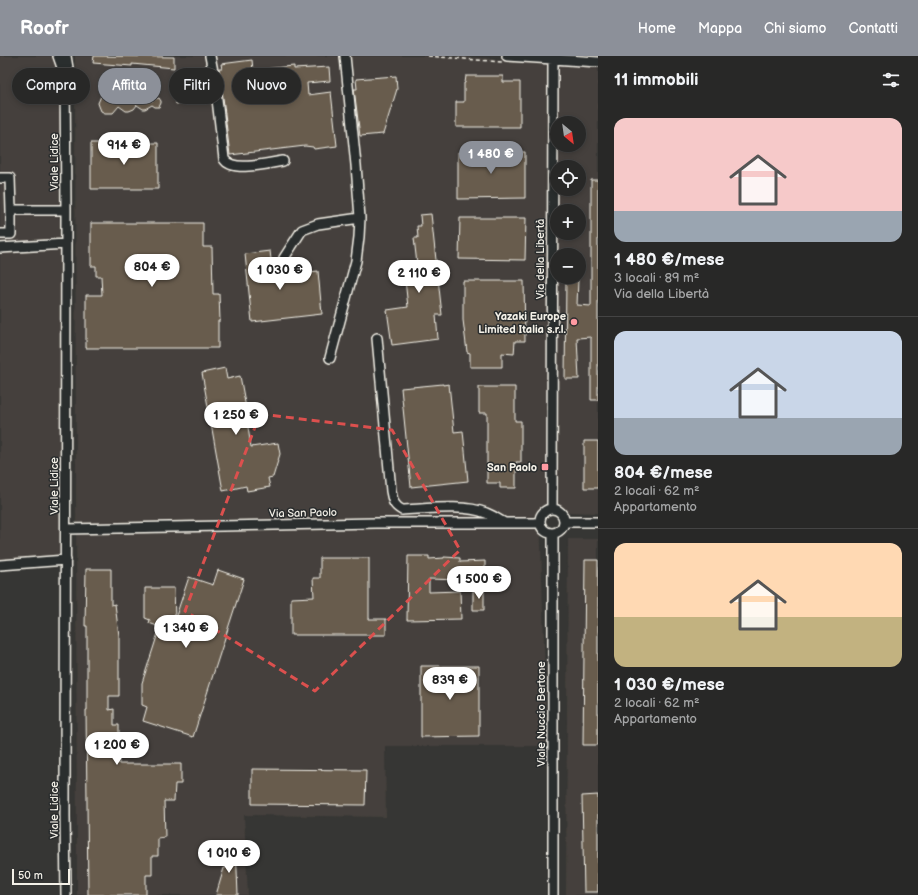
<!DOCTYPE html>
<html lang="it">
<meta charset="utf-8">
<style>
:root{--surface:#282827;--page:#30302f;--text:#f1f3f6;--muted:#a5a6a7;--line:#444;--accent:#8c9099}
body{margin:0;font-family:"Balsamiq Sans",sans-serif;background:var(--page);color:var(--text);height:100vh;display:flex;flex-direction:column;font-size:15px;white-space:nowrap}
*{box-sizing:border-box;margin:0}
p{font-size:13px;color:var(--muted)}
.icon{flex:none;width:22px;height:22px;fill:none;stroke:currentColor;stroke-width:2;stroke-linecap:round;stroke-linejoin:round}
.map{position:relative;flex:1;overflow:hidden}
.panel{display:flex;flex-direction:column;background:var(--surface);width:320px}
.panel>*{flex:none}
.guide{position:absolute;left:12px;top:12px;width:380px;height:36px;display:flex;gap:8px}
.needle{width:26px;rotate:151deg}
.tools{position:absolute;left:550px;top:60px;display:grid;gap:8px}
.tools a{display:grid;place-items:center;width:36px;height:36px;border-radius:50%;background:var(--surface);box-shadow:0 2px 6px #0003,0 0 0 1px var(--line);font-size:20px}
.scale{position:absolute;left:12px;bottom:10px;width:58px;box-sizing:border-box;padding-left:4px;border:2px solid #f4f1e8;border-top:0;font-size:11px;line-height:14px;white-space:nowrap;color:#f4f1e8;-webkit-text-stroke:3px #2a2d2e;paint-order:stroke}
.price{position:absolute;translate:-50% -34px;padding:0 9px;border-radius:14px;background:#fff;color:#222;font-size:13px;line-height:26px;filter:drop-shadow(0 1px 2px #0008)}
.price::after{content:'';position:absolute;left:50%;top:24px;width:12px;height:9px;margin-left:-6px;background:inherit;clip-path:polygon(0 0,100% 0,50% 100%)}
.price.current{background:var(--accent);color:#fff}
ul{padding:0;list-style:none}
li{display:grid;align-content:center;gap:8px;height:212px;padding:0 16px}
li+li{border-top:1px solid var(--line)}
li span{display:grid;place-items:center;height:124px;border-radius:12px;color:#555}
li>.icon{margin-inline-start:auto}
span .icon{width:72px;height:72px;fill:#fffc;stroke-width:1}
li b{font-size:17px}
h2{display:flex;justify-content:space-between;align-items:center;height:48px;padding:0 16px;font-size:17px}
.pill{padding:0 14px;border-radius:18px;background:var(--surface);box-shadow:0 2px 6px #0003,0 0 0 1px var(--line);font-size:14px;line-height:36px}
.pill.current{background:var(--accent);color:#fff}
header{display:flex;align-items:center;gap:24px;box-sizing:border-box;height:56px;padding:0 20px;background:var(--accent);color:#fff}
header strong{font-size:19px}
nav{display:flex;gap:22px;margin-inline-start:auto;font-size:14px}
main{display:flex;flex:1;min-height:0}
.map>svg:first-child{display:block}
</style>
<header>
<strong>Roofr</strong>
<nav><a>Home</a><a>Mappa</a><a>Chi siamo</a><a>Contatti</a></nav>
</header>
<main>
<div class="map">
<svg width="598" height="839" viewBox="0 0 598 839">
<rect width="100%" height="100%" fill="#363634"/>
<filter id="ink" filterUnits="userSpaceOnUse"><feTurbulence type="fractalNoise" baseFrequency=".025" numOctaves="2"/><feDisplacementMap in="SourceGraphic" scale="8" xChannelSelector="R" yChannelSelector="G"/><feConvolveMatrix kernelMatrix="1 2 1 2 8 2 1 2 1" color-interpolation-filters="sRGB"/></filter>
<g filter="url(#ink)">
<path fill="#45413c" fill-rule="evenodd" d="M0,0H54L61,17L59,111L61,184L59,502L0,506Z
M75,0H453L598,10V457L540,455L547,690H385L386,761L244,759L248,839H77ZM557,67H579V89H557ZM557,111H579V133H557ZM557,155H579V177H557ZM557,199H579V221H557Z
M568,483H598V839H566Z"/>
<path fill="#675c4e" stroke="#f4f1e8" d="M94,0L174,1V12L132,8V10L93,7Z
M252,4L253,14L294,10V13L329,11L330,25L307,27L308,39L331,36L337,90L314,93L313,91L305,90L230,99L221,25L219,13H222L221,8Z
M190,17L194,45L176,48L172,20Z
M396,20L397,33L383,78L360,80L354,33H357L356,23Z
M466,20H503V26H520V71H456V46H464V27H465Z
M108,37L112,38L115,40L119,45L125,40H128L134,42L136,46L144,41L152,45L155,43L159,42L161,45V47L159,51H155L152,49L145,53H143L137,49L134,53L129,55H126L119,50L113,57H105L101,55L99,50L98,47L101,40L104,38Z
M91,87H158V133H91Z
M458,96H525V142L458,143Z
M591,124H598V344H591V281L577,282L579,323H565L566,222L578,223L577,249L591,250Z
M431,158L442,259H436L438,283L392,289L387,254L408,251L405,224H412L411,208H417L414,182H418L417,170H421L420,159Z
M460,162H526L525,204L459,203Z
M91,167H203V191H212L213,238H219L220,265H218V292H86V239H102L101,220H96V210H91Z
M270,195L273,220L318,215L322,258L252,266L245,198Z
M463,225H524L525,285H515L514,298L502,297V311H470V297L467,296L463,264Z
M225,312L227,323L240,320L246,352H245L251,391L278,387L280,398L273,421L268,422L270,431L247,435L246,430L223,435L202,317Z
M443,328V329L449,328L454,376L463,375L468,425L411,431L401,332Z
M479,331H515V365H521V406H516V432H500V427H487V357H479Z
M584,385H598V432H584Z
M408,500H429V503L444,502V501L460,502V506L485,505V521H460V524L429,523V536L460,535L461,563L407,564Z
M320,502H369V563H386V579H291V542L314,541L313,522H320Z
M585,504H598V689H583Z
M86,513H111V549L115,548L119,580V640H109V654L114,653V669H119V708H181V728H175L174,745H164L165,781L158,782V800H152V819H146V839H88L86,654H87V570H85Z
M218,514L244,523L193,681L143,665L147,651L142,649V627L160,571L149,567L150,564L145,562V532H174L175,563L189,521L213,529Z
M484,534V554H473V535Z
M421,610H479V680L421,681Z
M252,713L366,714L365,749L252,748Z
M598,739V836H584L582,740Z
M236,790L238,839H216L224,812H226L225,791Z"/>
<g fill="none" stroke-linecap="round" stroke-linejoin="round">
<defs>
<path id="minor" d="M58,0L65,20
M210,0L215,26L224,103C232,117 269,107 283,105
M507,0L598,6
M0,122H10L11,154V178H0
M11,154H66
M0,192L66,188
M284,202L302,174L318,168L360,162
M377,282L391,435C393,445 393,449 402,454C426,453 465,448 486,457C492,459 497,463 503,466
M330,302L356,205L359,181L360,162L356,109L345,0
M540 465a12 12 0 1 1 24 0a12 12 0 1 1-24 0Z
M552,453L553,0
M564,466H598
M66,473L376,467H540
M0,509L66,504
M66,839L65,760L66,154L65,21L68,12L66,0
M553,839V478"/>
</defs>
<use href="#minor" stroke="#f4f1e8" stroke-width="12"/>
<path stroke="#f4f1e8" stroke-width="1.5" stroke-dasharray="4 3" stroke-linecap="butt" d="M428,0L502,6"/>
<use href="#minor" stroke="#2a2d2e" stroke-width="9"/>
</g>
</g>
<path fill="none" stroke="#dc504e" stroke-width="3" stroke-dasharray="8 5" stroke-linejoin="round" d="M260,358L392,374L460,494L315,635L185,555Z"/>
<g fill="#ff9aa2" stroke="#2a2d2e" stroke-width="1.5">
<circle cx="574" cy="266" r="4"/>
<rect x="541" y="407" width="8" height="8" rx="2"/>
</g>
<g text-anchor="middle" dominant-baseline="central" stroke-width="3" stroke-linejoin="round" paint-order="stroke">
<g font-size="11" fill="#f4f1e8" stroke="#2a2d2e">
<text transform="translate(54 106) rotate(-90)">Viale Lidice</text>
<text transform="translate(540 203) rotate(-90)">Via della Libertà</text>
<text transform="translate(54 430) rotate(-90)">Viale Lidice</text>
<text transform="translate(303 457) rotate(-1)">Via San Paolo</text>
<text transform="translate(541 658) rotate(-90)">Viale Nuccio Bertone</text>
<text transform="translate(54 754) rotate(-90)">Viale Lidice</text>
</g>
<g font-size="11" font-weight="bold" fill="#f4f1e8" stroke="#2a2d2e" text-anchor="end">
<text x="566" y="260">Yazaki Europe<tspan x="566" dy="13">Limited Italia s.r.l.</tspan></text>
<text x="537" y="411">San Paolo</text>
</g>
</g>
</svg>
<div class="tools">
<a><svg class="needle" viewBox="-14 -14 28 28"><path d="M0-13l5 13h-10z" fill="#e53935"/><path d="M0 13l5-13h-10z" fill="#a5a6a7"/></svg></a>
<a><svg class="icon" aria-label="locate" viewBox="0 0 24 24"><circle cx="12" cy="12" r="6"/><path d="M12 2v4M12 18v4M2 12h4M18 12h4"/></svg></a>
<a>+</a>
<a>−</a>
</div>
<div class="scale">50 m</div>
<b class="price" style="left:124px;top:110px">914 €</b>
<b class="price current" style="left:491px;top:119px">1 480 €</b>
<b class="price" style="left:152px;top:232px">804 €</b>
<b class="price" style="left:280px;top:235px">1 030 €</b>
<b class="price" style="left:419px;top:238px">2 110 €</b>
<b class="price" style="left:236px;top:380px">1 250 €</b>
<b class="price" style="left:479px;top:544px">1 500 €</b>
<b class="price" style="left:186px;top:593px">1 340 €</b>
<b class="price" style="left:450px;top:645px">839 €</b>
<b class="price" style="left:117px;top:710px">1 200 €</b>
<b class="price" style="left:229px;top:818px">1 010 €</b>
<div class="guide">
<a class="pill">Compra</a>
<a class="pill current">Affitta</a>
<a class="pill">Filtri</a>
<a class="pill">Nuovo</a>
</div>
</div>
<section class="panel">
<h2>11 immobili<svg class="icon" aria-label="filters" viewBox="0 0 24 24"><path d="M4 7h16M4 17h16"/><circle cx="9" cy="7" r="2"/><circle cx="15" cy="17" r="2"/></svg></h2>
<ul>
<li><span style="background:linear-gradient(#f6c9c9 75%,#9aa5b1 0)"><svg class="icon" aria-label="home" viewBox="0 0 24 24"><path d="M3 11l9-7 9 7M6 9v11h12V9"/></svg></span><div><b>1 480 €/mese</b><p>3 locali · 89 m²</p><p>Via della Libertà</p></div></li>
<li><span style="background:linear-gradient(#c9d6e8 70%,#9aa5b1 0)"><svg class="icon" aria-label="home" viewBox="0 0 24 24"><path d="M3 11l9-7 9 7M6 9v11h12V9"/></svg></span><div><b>804 €/mese</b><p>2 locali · 62 m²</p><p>Appartamento</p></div></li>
<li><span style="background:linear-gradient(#ffd9b3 60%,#c2b280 0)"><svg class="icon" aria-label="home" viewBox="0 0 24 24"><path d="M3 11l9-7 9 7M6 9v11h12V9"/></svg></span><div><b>1 030 €/mese</b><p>2 locali · 62 m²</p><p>Appartamento</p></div></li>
</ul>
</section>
</main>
